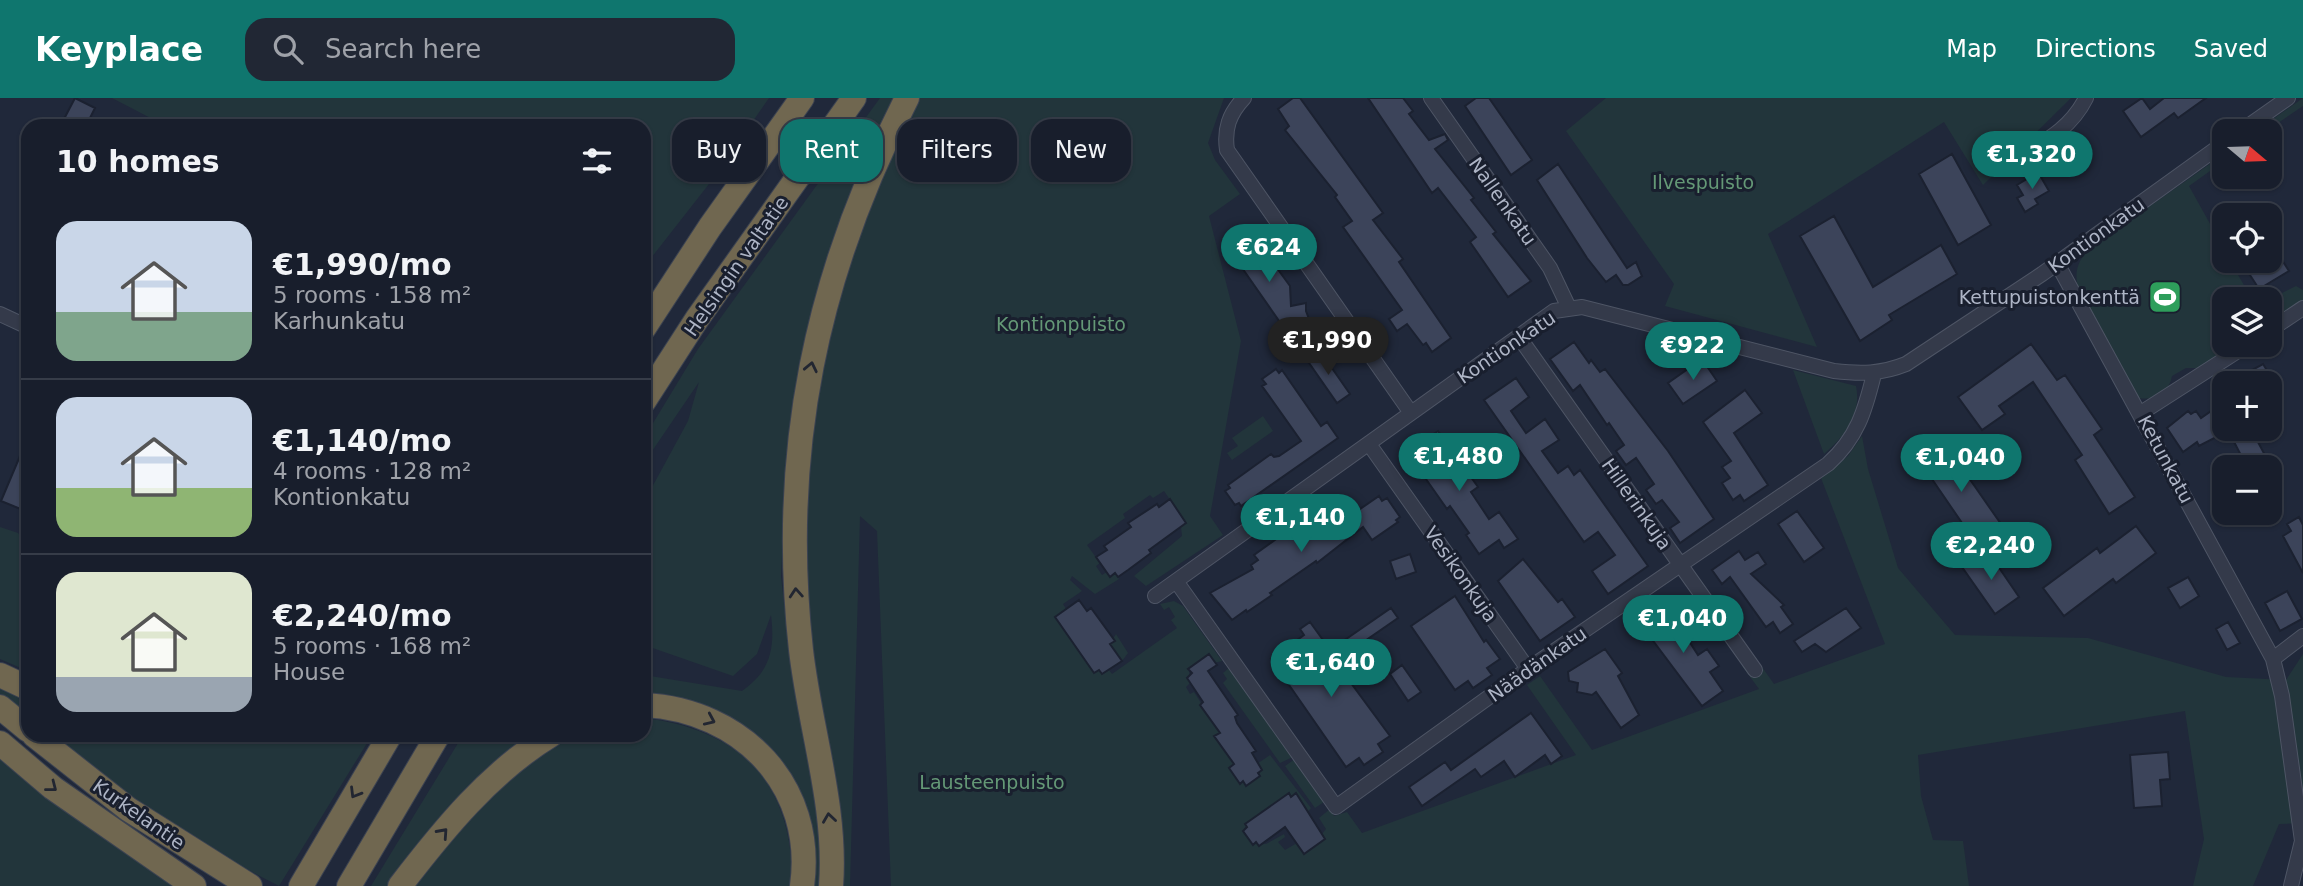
<!DOCTYPE html>
<meta charset="utf-8">
<style>
:root{--surface:#181e2c;--page:#212734;--text:#f1f3f6;--muted:#9fa2a9;--line:#363c48;--accent:#0f766e}
body{margin:0;font-family:"DejaVu Sans",sans-serif;background:var(--page);color:var(--text);height:100vh;display:flex;flex-direction:column;font-size:26px;white-space:nowrap}
*{box-sizing:border-box;margin:0}
p{font-size:23px;color:var(--muted)}
.icon{flex:none;width:38px;height:38px;fill:none;stroke:currentColor;stroke-width:2;stroke-linecap:round;stroke-linejoin:round}
.map{position:relative;flex:1;overflow:hidden}
.drawer{position:absolute;left:21px;top:21px;width:630px;height:623px;display:flex;flex-direction:column;background:var(--surface);border-radius:21px;box-shadow:0 2px 5px #0004,0 0 0 2px var(--line)}
.drawer>*{flex:none}
.hud{position:absolute;left:672px;top:21px;width:665px;height:63px;display:flex;gap:14px}
.needle{width:46px;rotate:109deg}
.controls{position:absolute;left:2212px;top:21px;display:grid;gap:14px}
.controls a{display:grid;place-items:center;width:70px;height:70px;border-radius:14px;background:var(--surface);box-shadow:0 2px 5px #0004,0 0 0 2px var(--line);font-size:35px}
.price{position:absolute;translate:-50% -60px;padding:0 16px;border-radius:24px;background:var(--accent);color:#fff;font-size:23px;line-height:46px;filter:drop-shadow(0 2px 4px #0008)}
.price::after{content:'';position:absolute;left:50%;top:42px;width:21px;height:16px;margin-left:-10px;background:inherit;clip-path:polygon(0 0,100% 0,50% 100%)}
.price.current{background:#222;color:#fff}
ul{padding:0;list-style:none}
li{display:flex;align-items:center;gap:21px;height:175px;padding:0 35px}
li+li{border-top:2px solid var(--line)}
li span{display:grid;place-items:center;flex:none;width:196px;height:140px;border-radius:21px;color:#555}
li>.icon{margin-inline-start:auto}
span .icon{width:84px;height:84px;fill:#fffc;stroke-width:1}
li b{font-size:30px}
h2{display:flex;justify-content:space-between;align-items:center;height:84px;padding:0 35px;font-size:30px}
.chip{padding:0 24px;border-radius:21px;background:var(--surface);box-shadow:0 2px 5px #0004,0 0 0 2px var(--line);font-size:24px;line-height:63px}
.chip.current{background:var(--accent);color:#fff}
header{display:flex;align-items:center;gap:42px;box-sizing:border-box;height:98px;padding:0 35px;background:var(--accent);color:#fff}
header strong{font-size:33px}
nav{display:flex;gap:38px;margin-inline-start:auto;font-size:24px}
.search{width:490px;height:63px;background:var(--page);display:flex;align-items:center;gap:18px;box-sizing:border-box;padding:0 24px;border-radius:21px;color:var(--muted);font-size:26px}
.map>svg:first-child{display:block}
</style>
<header>
<strong>Keyplace</strong>
<div class="search"><svg class="icon" aria-label="search" viewBox="0 0 24 24"><circle cx="10" cy="10" r="6"/><path d="M15 15l6 6"/></svg>Search here</div>
<nav><a>Map</a><a>Directions</a><a>Saved</a></nav>
</header>
<div class="map">
<svg width="2303" height="788" viewBox="0 0 2303 788">
<rect width="100%" height="100%" fill="#20283a"/>
<path fill="#22353b" d="M112,0H769L709,86L644,169V28H166Z
M880,0H898L796,293L786,376L781,478L791,571L814,678L823,788H812C806,756 806,718 795,687C777,633 693,617 644,598V577L742,593C771,573 775,550 771,517L757,556L733,578L644,547V404L688,323L699,284L644,365V340L698,251Z
M920,0H1224L1208,45L1215,62L1240,96L1209,118L1241,243L1210,418L1223,437L1146,488L1134,478L1182,438L1181,429L1186,425L1164,393L1153,400L1150,397L1123,416L1125,420L1087,447L1100,465L1096,468L1102,477L1107,474L1110,479L1115,475L1119,481L1095,496L1072,478L1070,482L1082,493L1063,506L1066,511L1055,519L1061,527L1066,524L1067,536L1094,575L1099,572L1103,576L1109,572L1112,576L1177,530L1171,522L1175,519L1169,509L1164,512L1160,506L1174,503L1183,508L1222,563L1189,571L1190,585L1186,589L1190,596L1194,594L1220,635L1215,639L1234,666L1229,670L1239,685L1243,683L1246,688L1260,678L1257,666L1270,657L1311,710L1306,716L1296,696L1291,699L1289,696L1243,733L1253,746H1266L1284,736L1285,739L1278,744L1285,752L1297,745L1305,755L1325,741L1322,736L1326,731L1319,720L1330,711L1334,718L1347,714L1362,735L1576,657L1527,587L1540,578L1592,652L1759,591L1742,568L1755,559L1774,586L1885,546L1821,380L1848,358L1862,338L1868,371L1898,470L1955,537L2088,540L2226,579L2286,582L2303,556V725L2279,726L2253,788H2193L2204,741L2185,613L1918,657L1921,698L1933,742L1963,743L1969,788H891L877,433L860,418L850,788H841L844,764L838,705L807,519L803,468L815,302L845,172L901,35Z
M1606,0H2071L1983,87L1944,24L1768,136L1817,249L1665,208L1674,186L1566,33Z
M2303,0V8L2266,33H2256Z
M2224,56V63L2189,88L2224,151V163H2230L2252,201H2224V247H2242L2200,270H2186L2172,278C2169,295 2155,303 2138,300L2079,192C2073,175 2078,160 2092,149Z
M2296,188L2303,192V204L2270,228V201Z
M1793,272L1856,288C1862,316 1844,339 1824,356Z
M1263,318L1273,333L1232,362L1227,355L1238,348L1232,340Z
M0,429L18,435L28,449V573L0,561Z
M1116,536L1128,555L1122,563L1110,546Z
M1230,569L1293,659L1280,665L1223,585L1227,581L1223,575Z
M0,586L28,598V621L0,599Z
M644,620C743,632 794,687 792,788H411C449,741 514,660 570,637H644Z
M48,637H372L279,788L174,733Z
M463,637H531L390,788H371Z
M0,658L174,788H0Z
M1295,661L1324,704L1315,710L1285,668Z"/>
<path fill="#3c445a" stroke="#1b2130" stroke-width="2" d="M75,0L95,10L86,28L64,21Z
M1293,0H1300L1383,115L1373,122L1403,161L1399,164L1451,240L1432,254L1426,245L1423,247L1407,226L1397,233L1389,221L1402,212L1343,129L1352,123L1335,99L1337,97L1285,32L1289,28L1278,11Z
M1368,0H1403L1413,13L1409,16L1429,42L1445,36L1448,42L1435,51L1474,100L1471,102L1496,134L1493,136L1531,183L1508,199L1470,144L1476,139L1438,90L1432,95Z
M1476,0H1489L1532,62L1511,77L1465,8Z
M2142,0L2150,11L2164,0H2206L2178,20L2174,15L2141,39L2123,13Z
M1952,56L1991,127L1958,147L1919,76Z
M1558,66L1627,170L1636,164L1642,178L1628,187H1623L1616,177L1606,184L1587,160L1537,82Z
M2038,74L2049,93L2035,101L2038,106L2025,114L2017,100L2023,97L2017,87Z
M1834,118L1873,189L1941,147L1957,176L1889,217L1892,222L1860,243L1800,138Z
M1246,132L1256,142L1264,144L1257,157L1274,166L1290,188L1291,208L1306,205V213L1311,226L1291,240L1226,147Z
M2270,143L2289,173L2259,191L2248,174L2254,171L2249,163H2270Z
M1574,244L1589,265L1591,262L1600,274L1605,271L1668,353L1714,421L1680,445L1670,430L1679,424L1662,402L1656,406L1646,392L1654,386L1636,360L1626,367L1616,353L1624,347L1609,325L1607,327L1580,287L1573,293L1550,261Z
M2031,246L2057,282L2065,277L2102,331L2094,337L2135,399L2109,416L2075,362L2082,357L2033,284L1999,308L2005,316L1982,332L1958,299Z
M1320,253L1350,296L1337,305L1307,262Z
M1702,261L1717,283L1683,306L1668,285Z
M2263,266L2275,285H2228Z
M1276,271L1279,275L1282,272L1321,328L1327,324L1338,340L1241,408L1239,405L1235,407L1225,393L1230,390L1228,387L1271,356L1274,359L1279,358L1301,343L1262,288L1266,286L1262,281Z
M1516,280L1529,299L1511,313L1526,335L1545,321L1559,342L1542,353L1558,375L1568,368L1574,377L1580,372L1648,468L1608,496L1592,473L1615,457L1598,434L1584,444L1484,302Z
M1745,292L1762,315L1734,335L1768,387L1744,403L1740,397L1733,402L1722,385L1730,380L1722,369L1731,363L1703,324Z
M2214,311L2228,333L2199,348L2197,344L2183,354L2167,330L2188,313L2191,316L2196,313L2201,320Z
M2251,331L2266,359L2247,369L2232,340Z
M1438,333L1478,389L1471,394L1489,421L1499,414L1518,441L1504,450L1499,442L1479,456L1466,437L1469,435L1450,408L1447,411L1407,354Z
M28,339V414L1,403Z
M1946,347L2001,426L1975,444L1921,365Z
M1379,398L1382,403L1387,400L1400,419L1396,422L1398,424L1372,442L1363,429L1317,465L1316,463L1270,495L1272,497L1247,514L1246,512L1232,522L1210,495L1253,471L1251,467L1258,462L1254,457L1286,434L1289,440L1296,435L1299,438L1337,406L1347,420Z
M1170,401L1186,425L1149,452L1151,455L1128,472L1118,479L1115,475L1110,479L1096,459L1107,452L1104,448L1131,429L1128,425L1157,406L1159,409Z
M1797,413L1824,450L1804,464L1778,426Z
M2299,419L2303,427V475L2283,438L2291,433L2287,426Z
M2136,428L2156,455L2116,485L2113,481L2064,518L2043,490L2097,450L2100,455Z
M1987,452L2019,499L1995,516L1962,469Z
M1739,453L1745,462L1758,454L1766,466L1751,476L1784,507L1781,509L1793,526L1780,535L1773,524L1766,529L1730,479L1722,486L1712,472Z
M1410,456L1416,474L1396,481L1390,463Z
M1523,461L1558,504L1562,501L1575,519L1540,543L1498,483Z
M2188,479L2199,498L2180,510L2168,490Z
M2287,493L2302,521L2280,533L2265,505Z
M1455,498L1484,544L1486,542L1500,561L1487,570L1492,577L1473,590L1468,583L1455,592L1411,528Z
M1079,502L1087,513L1091,510L1115,543L1110,546L1122,563L1102,576L1099,572L1094,575L1055,519Z
M1661,509L1665,514L1669,512L1698,557L1707,551L1719,568L1710,574L1723,593L1702,608L1639,524Z
M1391,510L1398,520L1346,556L1339,546Z
M1846,510L1861,530L1826,554L1815,546L1802,554L1794,543Z
M1310,524L1328,549L1326,551L1390,638L1378,646L1383,654L1364,667L1359,660L1346,669L1271,561L1304,537L1300,531Z
M2228,524L2240,545L2227,552L2216,531Z
M1605,551L1622,575L1618,578L1639,617L1621,630L1596,594L1592,597L1577,594L1578,585L1569,583L1568,574Z
M1209,556L1217,567L1208,573L1238,617L1235,619L1237,625L1256,653L1252,655L1262,672L1258,675L1260,678L1246,688L1243,683L1240,686L1229,670L1234,666L1214,638L1220,635L1200,607L1203,604L1187,580L1192,575L1188,571Z
M1402,567L1421,594L1408,603L1390,576Z
M1531,615L1562,658L1551,666L1545,657L1515,679L1504,663L1481,679L1475,671L1422,708L1409,689L1445,664L1451,672Z
M2168,654L2170,681L2160,682L2162,708L2134,710L2130,657Z
M1289,695L1291,699L1296,695L1325,741L1304,756L1285,729L1259,748L1256,744L1253,747L1243,733L1247,729L1245,726Z"/>
<g fill="none" stroke-linecap="round" stroke-linejoin="round">
<defs>
<path id="street" d="M1244,0C1229,16 1224,31 1227,52L1411,315
M1431,0L1550,170L1569,210
M2241,33L2288,0
M2018,60C2046,43 2071,30 2086,0
M2057,165L2273,561L2303,538
M0,216L28,229
M2270,232L2303,210
M1519,239L1755,572
M2141,315L2247,247
M1369,346L1528,571
M1176,483L1336,709L1528,571L1828,366C1857,340 1865,313 1874,276
M1155,498L1554,213L1582,209L1834,273C1861,276 1881,276 1906,266L2042,176L2224,45
M2273,561L2282,598L2302,743L2291,788"/>
<path id="highway" d="M644,230L710,129L802,0
M644,303L697,221L854,0
M0,577L28,590
M644,607C742,612 816,688 802,788
M0,609L28,632
M34,637L128,711L250,788
M0,645L53,690L194,788
M301,788L390,637
M349,788L438,637
M400,788C443,732 490,674 551,637
M831,788C837,709 810,631 801,552C779,355 816,176 907,0"/>
</defs>
<use href="#street" stroke="#4e5565" stroke-width="16"/>
<use href="#highway" stroke="#3b4251" stroke-width="26"/>
<use href="#street" stroke="#343a4a" stroke-width="14"/>
<use href="#highway" stroke="#706750" stroke-width="24"/>
</g>
<defs><path id="oneway-chevron" d="M-2-3.5L2.5 0L-2 3.5" fill="none" stroke-width="1.6" stroke-linecap="round" stroke-linejoin="round" transform="scale(1.75)"/></defs>
<g stroke="#222631">
<use href="#oneway-chevron" transform="translate(811 269) rotate(-78)"/>
<use href="#oneway-chevron" transform="translate(796 495) rotate(-94)"/>
<use href="#oneway-chevron" transform="translate(710 622) rotate(24)"/>
<use href="#oneway-chevron" transform="translate(52 689) rotate(38)"/>
<use href="#oneway-chevron" transform="translate(355 695) rotate(121)"/>
<use href="#oneway-chevron" transform="translate(829 720) rotate(-98)"/>
<use href="#oneway-chevron" transform="translate(443 735) rotate(-48)"/>
</g>
<defs>
<symbol id="stadium-square" viewBox="-11 -11 22 22"><rect x="-9" y="-9" width="18" height="18" rx="4" fill="#2e9e5b" stroke="#191f2e"/><path d="M0-5a6.5 5 0 1 0 0 10a6.5 5 0 1 0 0-10ZM-3.5-1.8h7v3.6h-7Z" fill="#fff"/></symbol>
</defs>
<g fill-rule="evenodd">
<use href="#stadium-square" x="2146" y="180" width="38" height="38"/>
</g>
<g text-anchor="middle" dominant-baseline="central" stroke-width="6" stroke-linejoin="round" paint-order="stroke">
<g font-size="19" fill="#649876" stroke="#191f2e">
<text x="1703" y="84">Ilvespuisto</text>
<text x="1061" y="226">Kontionpuisto</text>
<text x="992" y="684">Lausteenpuisto</text>
</g>
<g font-size="19" fill="#aeb5c6" stroke="#191f2e">
<text transform="translate(1503 103) rotate(55)">Nallenkatu</text>
<text transform="translate(2096 137) rotate(-36)">Kontionkatu</text>
<text transform="translate(736 168) rotate(-55)">Helsingin valtatie</text>
<text transform="translate(1506 249) rotate(-34)">Kontionkatu</text>
<text transform="translate(2166 361) rotate(62)">Ketunkatu</text>
<text transform="translate(1637 406) rotate(55)">Hillerinkuja</text>
<text transform="translate(1461 476) rotate(55)">Vesikonkuja</text>
<text transform="translate(1537 566) rotate(-35)">Näädänkatu</text>
<text transform="translate(139 716) rotate(35)">Kurkelantie</text>
</g>
<g font-size="19" fill="#aeb5c6" stroke="#191f2e" text-anchor="end">
<text x="2140" y="199">Kettupuistonkenttä</text>
</g>
</g>
</svg>
<div class="controls">
<a><svg class="needle" viewBox="-14 -14 28 28"><path d="M0-13l5 13h-10z" fill="#e53935"/><path d="M0 13l5-13h-10z" fill="#9fa2a9"/></svg></a>
<a><svg class="icon" aria-label="locate" viewBox="0 0 24 24"><circle cx="12" cy="12" r="6"/><path d="M12 2v4M12 18v4M2 12h4M18 12h4"/></svg></a>
<a><svg class="icon" aria-label="layers" viewBox="0 0 24 24"><path d="M12 4l9 5-9 5-9-5zM3 14l9 5 9-5"/></svg></a>
<a>+</a>
<a>−</a>
</div>
<b class="price" style="left:2032px;top:93px">€1,320</b>
<b class="price" style="left:1269px;top:186px">€624</b>
<b class="price current" style="left:1328px;top:279px">€1,990</b>
<b class="price" style="left:1693px;top:284px">€922</b>
<b class="price" style="left:1459px;top:395px">€1,480</b>
<b class="price" style="left:1961px;top:396px">€1,040</b>
<b class="price" style="left:1301px;top:456px">€1,140</b>
<b class="price" style="left:1991px;top:484px">€2,240</b>
<b class="price" style="left:1683px;top:557px">€1,040</b>
<b class="price" style="left:1331px;top:601px">€1,640</b>
<div class="hud">
<a class="chip">Buy</a>
<a class="chip current">Rent</a>
<a class="chip">Filters</a>
<a class="chip">New</a>
</div>
<section class="drawer">
<h2>10 homes<svg class="icon" aria-label="filters" viewBox="0 0 24 24"><path d="M4 7h16M4 17h16"/><circle cx="9" cy="7" r="2"/><circle cx="15" cy="17" r="2"/></svg></h2>
<ul>
<li><span style="background:linear-gradient(#c9d6e8 65%,#7fa58c 0)"><svg class="icon" aria-label="home" viewBox="0 0 24 24"><path d="M3 11l9-7 9 7M6 9v11h12V9"/></svg></span><div><b>€1,990/mo</b><p>5 rooms · 158 m²</p><p>Karhunkatu</p></div></li>
<li><span style="background:linear-gradient(#c9d6e8 65%,#8fb573 0)"><svg class="icon" aria-label="home" viewBox="0 0 24 24"><path d="M3 11l9-7 9 7M6 9v11h12V9"/></svg></span><div><b>€1,140/mo</b><p>4 rooms · 128 m²</p><p>Kontionkatu</p></div></li>
<li><span style="background:linear-gradient(#dfe7d0 75%,#9aa5b1 0)"><svg class="icon" aria-label="home" viewBox="0 0 24 24"><path d="M3 11l9-7 9 7M6 9v11h12V9"/></svg></span><div><b>€2,240/mo</b><p>5 rooms · 168 m²</p><p>House</p></div></li>
</ul>
</section>
</div>
